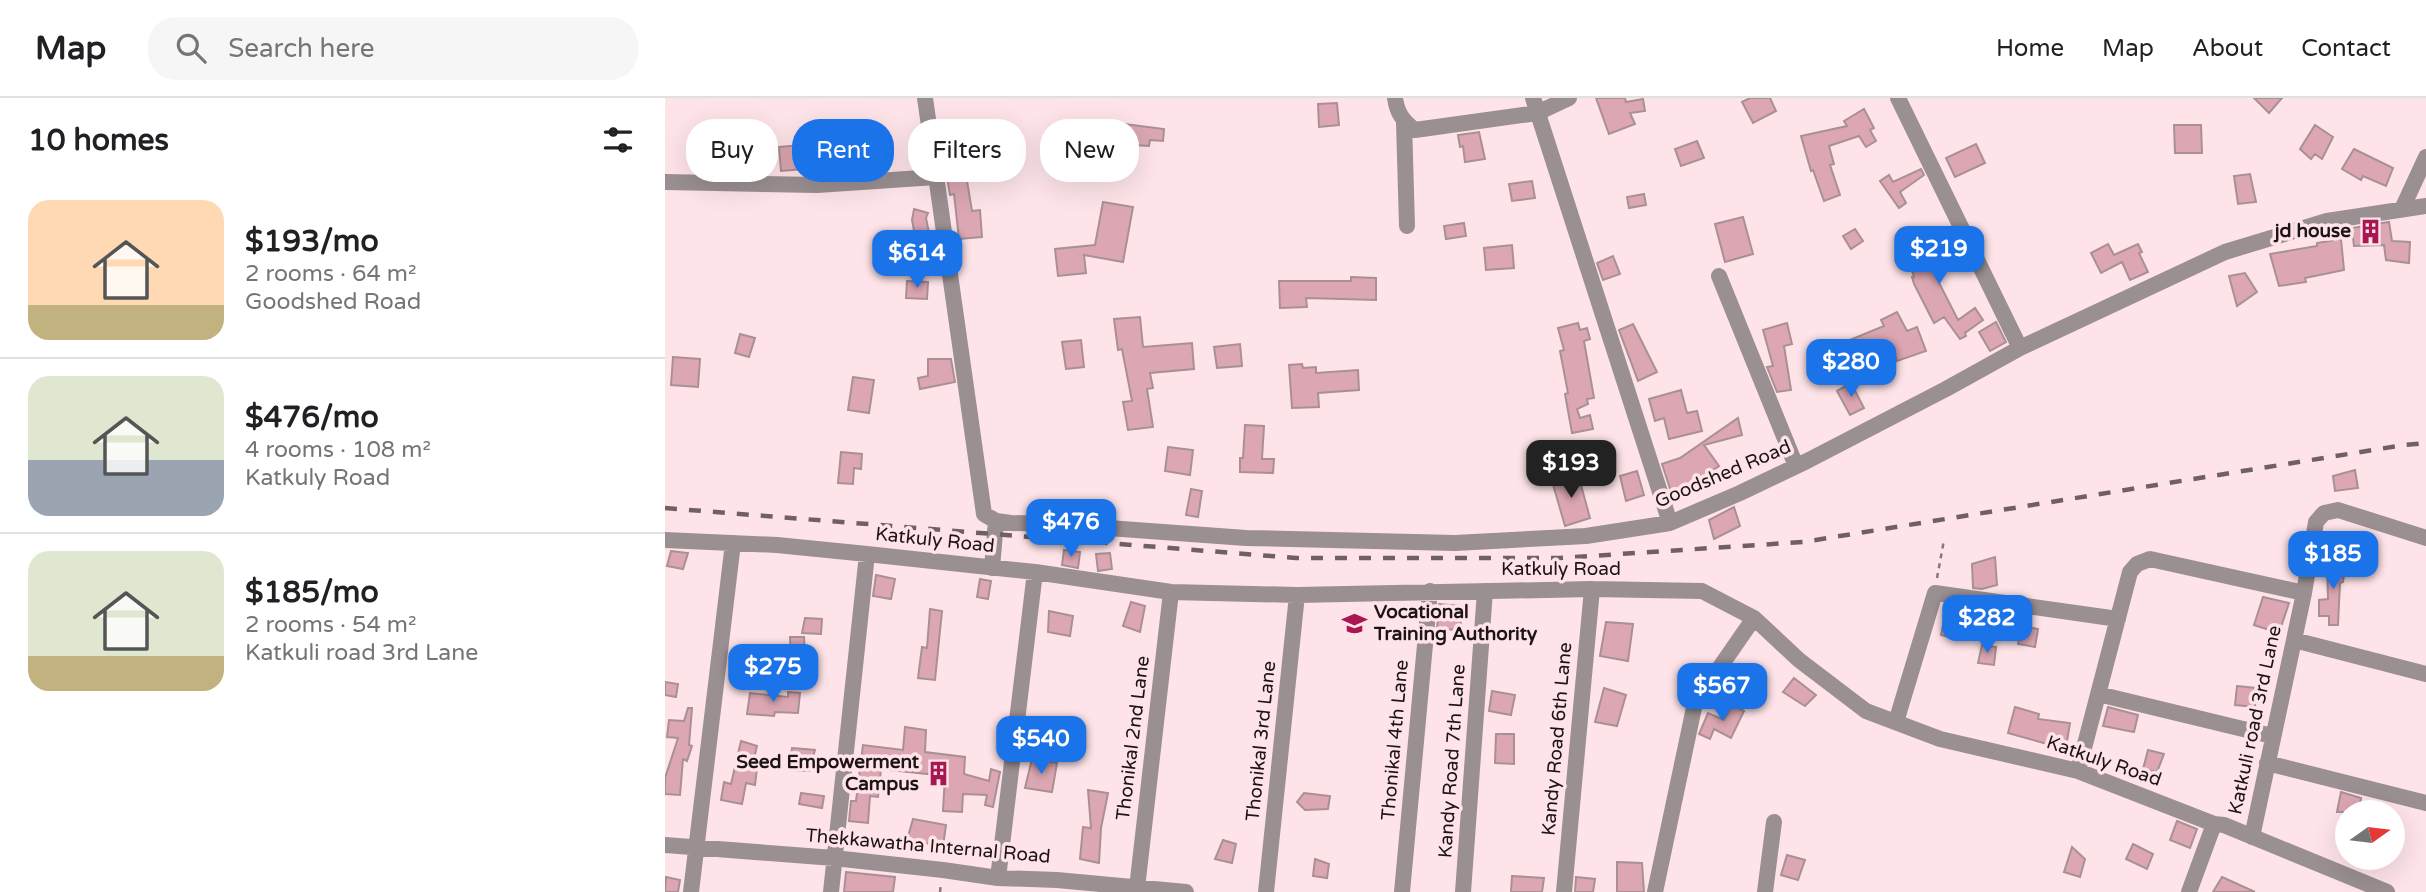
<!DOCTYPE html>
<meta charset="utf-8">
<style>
:root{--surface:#fff;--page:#f6f6f6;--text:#202124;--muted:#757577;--line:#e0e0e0;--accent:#1a73e8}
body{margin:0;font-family:"Varela Round",sans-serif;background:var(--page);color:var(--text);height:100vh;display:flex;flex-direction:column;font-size:26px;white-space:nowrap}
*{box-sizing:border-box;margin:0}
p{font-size:23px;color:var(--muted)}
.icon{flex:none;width:38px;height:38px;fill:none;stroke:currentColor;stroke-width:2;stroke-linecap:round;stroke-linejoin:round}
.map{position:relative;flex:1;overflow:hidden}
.side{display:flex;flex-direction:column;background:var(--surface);width:665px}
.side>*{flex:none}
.guide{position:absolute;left:21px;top:21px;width:665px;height:63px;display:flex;gap:14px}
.needle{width:46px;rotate:76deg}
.fabs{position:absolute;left:1670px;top:702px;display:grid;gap:14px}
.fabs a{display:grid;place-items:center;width:70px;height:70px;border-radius:50%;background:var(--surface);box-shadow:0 7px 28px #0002;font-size:35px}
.price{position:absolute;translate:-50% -60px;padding:0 16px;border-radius:14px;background:var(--accent);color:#fff;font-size:23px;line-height:46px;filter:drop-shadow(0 2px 4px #0008)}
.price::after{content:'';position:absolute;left:50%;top:42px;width:21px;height:16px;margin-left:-10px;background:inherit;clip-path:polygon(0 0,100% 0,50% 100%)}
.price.on{background:#222;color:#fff}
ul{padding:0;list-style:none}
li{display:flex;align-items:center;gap:21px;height:175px;padding:0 28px}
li+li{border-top:2px solid var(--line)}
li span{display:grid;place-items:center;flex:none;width:196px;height:140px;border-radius:21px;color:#555}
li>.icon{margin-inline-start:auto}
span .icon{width:84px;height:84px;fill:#fffc;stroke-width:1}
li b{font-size:30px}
h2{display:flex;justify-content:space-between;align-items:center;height:84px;padding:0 28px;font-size:30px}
.chip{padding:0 24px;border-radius:28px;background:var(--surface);box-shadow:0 7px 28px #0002;font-size:24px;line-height:63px}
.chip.on{background:var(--accent);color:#fff}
header{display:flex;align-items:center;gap:42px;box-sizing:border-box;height:98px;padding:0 35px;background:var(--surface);border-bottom:2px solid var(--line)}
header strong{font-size:33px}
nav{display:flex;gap:38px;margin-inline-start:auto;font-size:24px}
.search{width:490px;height:63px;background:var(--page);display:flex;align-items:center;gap:18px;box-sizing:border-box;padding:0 24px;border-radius:28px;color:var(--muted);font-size:26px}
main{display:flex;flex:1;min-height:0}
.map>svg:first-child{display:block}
</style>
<header>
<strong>Map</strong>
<div class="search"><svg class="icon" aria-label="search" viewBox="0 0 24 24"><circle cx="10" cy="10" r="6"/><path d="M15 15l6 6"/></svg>Search here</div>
<nav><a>Home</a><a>Map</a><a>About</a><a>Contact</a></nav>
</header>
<main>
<section class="side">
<h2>10 homes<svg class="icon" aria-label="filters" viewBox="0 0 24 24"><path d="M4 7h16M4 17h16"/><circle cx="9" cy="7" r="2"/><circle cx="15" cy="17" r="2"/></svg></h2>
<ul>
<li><span style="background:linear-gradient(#ffd9b3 75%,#c2b280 0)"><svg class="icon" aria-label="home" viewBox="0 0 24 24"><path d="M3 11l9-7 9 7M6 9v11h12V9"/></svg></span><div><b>$193/mo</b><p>2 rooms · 64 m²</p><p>Goodshed Road</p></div></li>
<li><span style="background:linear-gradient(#dfe7d0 60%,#9aa5b1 0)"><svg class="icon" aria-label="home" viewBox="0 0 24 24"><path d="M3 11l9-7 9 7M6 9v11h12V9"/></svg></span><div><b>$476/mo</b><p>4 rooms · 108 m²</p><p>Katkuly Road</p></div></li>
<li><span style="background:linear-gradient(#dfe7d0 75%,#c2b280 0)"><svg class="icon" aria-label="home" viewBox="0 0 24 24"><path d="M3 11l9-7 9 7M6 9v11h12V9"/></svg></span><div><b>$185/mo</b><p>2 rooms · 54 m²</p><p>Katkuli road 3rd Lane</p></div></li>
</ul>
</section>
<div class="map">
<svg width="1761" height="794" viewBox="0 0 1761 794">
<rect width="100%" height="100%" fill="#fee4e9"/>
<path fill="#dca7b2" stroke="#a89095" stroke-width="2" d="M931,0H960L961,4L978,1L980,13L965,15L970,26L944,36Z
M1085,0H1105L1111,13L1088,25L1077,4Z
M1589,0H1617L1604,15Z
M672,5L674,27L654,29L653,6Z
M1199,11L1209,30L1205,32L1211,43L1201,49L1194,38L1164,48L1169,66L1165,67L1175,97L1159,103L1148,72L1146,73L1136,38L1182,28L1179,23Z
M452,25L499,31L498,43L485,42L484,48L449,46Z
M1509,27H1536L1537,55H1510Z
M1650,27L1668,39L1657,61L1650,56L1646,61L1635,51Z
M814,34L820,61L800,64L798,48L795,49L793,37Z
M1032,43L1039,60L1016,68L1010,51Z
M1311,46L1320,65L1290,79L1281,60Z
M137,47L139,71L116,73L114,49Z
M1689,51L1728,70L1721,88L1698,78L1696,82L1677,71Z
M51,62L65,64L63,75L49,74Z
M299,65L307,113L315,112L317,139L294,141L289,96L285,97L280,68Z
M1256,71L1259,77L1235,94L1241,105L1234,110L1215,83L1224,77L1228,84Z
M1585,76L1591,104L1573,106L1569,78Z
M867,83L870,100L847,103L844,86Z
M979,96L981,107L964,110L962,99Z
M438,104L468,109L458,164L419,157L421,175L393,178L390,151L430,147Z
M249,111L263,115L261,120L265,140L251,143L247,122Z
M1078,119L1088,156L1060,164L1050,126Z
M1724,124L1727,143L1745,144L1744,165L1721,162L1719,147L1689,148L1687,130Z
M799,125L801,138L781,141L779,128Z
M1190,131L1198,143L1186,151L1178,138Z
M1288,138L1296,153L1265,167L1293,222L1310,210L1318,222L1300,235L1301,238L1295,241L1279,219L1269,225L1249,186L1247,179H1249L1242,157Z
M1676,141L1679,172L1640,180L1641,184L1614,188L1605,156L1652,148V145Z
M1443,146L1449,157L1473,146L1477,154L1474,155L1483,174L1465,182L1457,164L1436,175L1426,155Z
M847,147L849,170L821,172L819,150Z
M948,158L955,176L938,182L932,165Z
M1580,175L1592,194L1572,208L1564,178Z
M686,179L711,180V202L641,200L642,209L615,210L614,183H686Z
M242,183L263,184L262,201L241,200Z
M1232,214L1242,233L1252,229L1261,253L1232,263L1227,248L1190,262L1193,269L1180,274L1170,248L1219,228L1216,222Z
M475,219L478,249L527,245L529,271L485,275L488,290L482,291L488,329L463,332L458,304L467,303L457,251L453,252L449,221Z
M1331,224L1341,244L1325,253L1314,234Z
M913,225L915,232L922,230L925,241L919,243L929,300L922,301L923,306L912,311L915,320L925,317L928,331L907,335L900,296L903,295L895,253L899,252L893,230Z
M1122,225L1127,246L1119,248L1126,292L1112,294L1102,269L1108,268L1098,232Z
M968,226L992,274L973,283L954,232Z
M75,236L90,240L84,259L70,255Z
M416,242L419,269L401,271L397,244Z
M575,246L577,268L552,270L549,249Z
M8,259L35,261L33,289L6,287Z
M263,261H286L290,284L255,291L253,280L263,278Z
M637,266L638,270L651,269V275L693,272L694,292L653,295L654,309L627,310L624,267Z
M188,279L209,282L204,315L183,312Z
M1186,285L1199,310L1185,317L1172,293Z
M1016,292L1022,315L1032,313L1037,333L1004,341L999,320L990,323L984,301Z
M1073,320L1077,337L1039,347L1054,368L1022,391L1024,395L1008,400L997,366L1015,360Z
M580,327L599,328L597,361H609L608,375L575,374V360H578Z
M503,349L528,352L525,377L500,373Z
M176,354L197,356L196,371L189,370L188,386L173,385Z
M1690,372L1693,390L1670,393L1668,378Z
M972,373L979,397L961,403L955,378Z
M913,376L925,420L900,428L887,383Z
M526,391L537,393L533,419L521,417Z
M1069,409L1075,428L1049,441L1044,422Z
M399,452L415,454L413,470L397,467Z
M6,453L23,455L18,471L2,468Z
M445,455L447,471L433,473L431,456Z
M1330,459L1332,487L1317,491L1308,490L1307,466Z
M1681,461L1678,484L1675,485L1673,527H1664V518H1654V502L1663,501L1662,463Z
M211,477L230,481L226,501L208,498Z
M315,481L326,483L323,501L312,499Z
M1598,499L1624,505L1614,535L1589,527Z
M466,504L480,508L475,534L458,528Z
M774,506L795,508L796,532L772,531Z
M265,511L277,513L270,582L253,580L257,549L262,550Z
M1281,511L1296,515L1292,541L1276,537Z
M384,513L408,518L405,538L383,534Z
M140,520L157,521L156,536L137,535Z
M941,524L968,526L963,563L935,558Z
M1357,528L1373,531L1370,549L1353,546Z
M125,539H139L140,561L126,562Z
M1317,547L1331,549L1329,567L1313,565Z
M1129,580L1151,597L1140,608L1118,594Z
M0,584L13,586L11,599L0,597Z
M1572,588L1591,590L1590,609L1570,607Z
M939,590L961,597L952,628L930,624Z
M827,593L850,597L846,617L824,613Z
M123,594L135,595L133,615L110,614L109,618L82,616L85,595L123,599Z
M1067,607L1079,613L1066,640L1049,631L1045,641L1034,636L1043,615L1059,622Z
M1350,609L1374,616L1373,621L1405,625L1401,649L1382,646L1343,635Z
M1443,609L1473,617L1469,634L1438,628Z
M23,610H27L24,647L27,648L22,663L18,661L15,697L0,696V680L13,640L2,639L4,622L19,623Z
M240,629L261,632L260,654L300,659L299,676L324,683L326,671L335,674L328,709L320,707L322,697L298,696L297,714L278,713L280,678L216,671L213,699L205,698L203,725L184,723L186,703H191L198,647L238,652Z
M831,636H849V666L830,665Z
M76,643L92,648L87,669L92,670L90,687L81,685L77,706L56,702L59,684L66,686Z
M127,650L150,652L144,673L123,672Z
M1483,652L1499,656L1492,674L1478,671Z
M367,661L392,665L387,694L360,690Z
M423,692L443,695L436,730L434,765L415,761L418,729L426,730Z
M1676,694L1696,700L1694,714H1672Z
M136,695L159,698L157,710L134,706Z
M639,695L665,698L663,711L640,712L632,704Z
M248,721L281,727L278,748L242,742Z
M1512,723L1532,731L1525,750L1505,742Z
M558,742L571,746L567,765L550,761Z
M1468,746L1488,756L1482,771L1461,761Z
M1407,749L1420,761L1415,779L1399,774Z
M1122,757L1140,762L1133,782L1116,777Z
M650,761L664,766L662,780L648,778Z
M952,764L977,765L979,794H952Z
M181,774L230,779L228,794H179Z
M847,778L879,780L877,794H846Z
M1,779L15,782L13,794H0Z
M911,779L930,781L928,794H910Z
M1557,779L1590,794H1548Z"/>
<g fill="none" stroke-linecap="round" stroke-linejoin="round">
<path stroke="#89777b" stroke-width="2.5" stroke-dasharray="5 5" stroke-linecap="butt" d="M1272,480L1279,442
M275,794L276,785"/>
<path stroke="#9a8f91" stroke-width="16" d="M260,0L319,416L331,423L346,425L388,426L581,440L790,445L921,438L1005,425L1075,395L1142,363L1281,291L1355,250L1560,154L1662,123L1761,108
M730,0C732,15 738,23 750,32L872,15L904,0
M868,0L1005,425
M1233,0L1355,250
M739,24L742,128
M0,84L152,87L271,79
M1737,111L1761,59
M1054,178L1131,368
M0,442L112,447L202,456L370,474L506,494L632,497L927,491L1037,493L1089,520L1134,562L1201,613L1275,641L1413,673L1549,726L1559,727L1722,794
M327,470L331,423
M1629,542L1761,576
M1433,596L1607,638
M1231,624L1270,495L1453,521
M1602,665L1761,705
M1413,673L1465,474L1472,466L1485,461L1639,495
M1587,739L1639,495L1651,424L1659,415L1673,412L1761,440
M0,747L169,760L278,772L333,780L392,782L521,794
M333,780L370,474
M472,790L506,494
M26,794L68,445
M166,794L202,456
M601,794L632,497
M737,794L765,493
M798,794L820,493
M899,794L927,491
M990,794L1030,605L1089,520
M1100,794L1109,724
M1524,794L1549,726"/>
<path stroke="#6f6063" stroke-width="4.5" stroke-dasharray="12 12" stroke-linecap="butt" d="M0,410L631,460H895L1138,444L1739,347L1761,345"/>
</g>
<defs>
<symbol id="building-bare" viewBox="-9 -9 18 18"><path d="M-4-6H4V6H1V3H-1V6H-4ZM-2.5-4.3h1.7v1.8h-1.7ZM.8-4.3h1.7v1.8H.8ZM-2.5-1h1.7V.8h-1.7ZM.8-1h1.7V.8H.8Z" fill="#a81751" stroke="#fee4e9" stroke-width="2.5" paint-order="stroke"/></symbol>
<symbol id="university-bare" viewBox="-9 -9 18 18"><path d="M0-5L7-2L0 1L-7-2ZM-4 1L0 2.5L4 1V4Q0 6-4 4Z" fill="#a81751" stroke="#fee4e9" stroke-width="2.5" paint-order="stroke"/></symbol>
</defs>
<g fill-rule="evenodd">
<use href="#building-bare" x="1688" y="116" width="35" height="35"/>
<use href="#university-bare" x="672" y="508" width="35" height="35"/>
<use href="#building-bare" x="256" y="658" width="35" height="35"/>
</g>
<g text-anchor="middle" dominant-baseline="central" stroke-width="7" stroke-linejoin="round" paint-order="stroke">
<g font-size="19" font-weight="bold" fill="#1d1416" stroke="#fee4e9" text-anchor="end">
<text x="1686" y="133">jd house</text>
<text x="709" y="514" text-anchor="start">Vocational<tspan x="709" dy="22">Training Authority</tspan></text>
<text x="254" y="664">Seed Empowerment<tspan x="254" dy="22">Campus</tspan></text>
</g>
<g font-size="19" fill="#1d1416" stroke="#fee4e9">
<text transform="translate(1058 376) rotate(-23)">Goodshed Road</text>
<text transform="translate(270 442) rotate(6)">Katkuly Road</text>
<text x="896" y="471">Katkuly Road</text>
<text transform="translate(1590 622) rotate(-78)">Katkuli road 3rd Lane</text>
<text transform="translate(468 640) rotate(-83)">Thonikal 2nd Lane</text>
<text transform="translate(892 641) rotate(-85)">Kandy Road 6th Lane</text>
<text transform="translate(730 642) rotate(-85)">Thonikal 4th Lane</text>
<text transform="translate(596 643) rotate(-84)">Thonikal 3rd Lane</text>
<text transform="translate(787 663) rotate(-86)">Kandy Road 7th Lane</text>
<text transform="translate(1439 663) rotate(19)">Katkuly Road</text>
<text transform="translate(263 748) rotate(5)">Thekkawatha Internal Road</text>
</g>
</g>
</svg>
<div class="fabs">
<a><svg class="needle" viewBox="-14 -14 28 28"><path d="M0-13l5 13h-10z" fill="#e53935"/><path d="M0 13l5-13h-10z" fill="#757577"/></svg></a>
</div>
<b class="price" style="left:1274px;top:188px">$219</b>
<b class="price" style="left:252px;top:192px">$614</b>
<b class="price" style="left:1186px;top:301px">$280</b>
<b class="price on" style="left:906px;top:402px">$193</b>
<b class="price" style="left:406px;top:461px">$476</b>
<b class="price" style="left:1668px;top:493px">$185</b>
<b class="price" style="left:1322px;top:557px">$282</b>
<b class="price" style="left:108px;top:606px">$275</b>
<b class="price" style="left:1057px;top:625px">$567</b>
<b class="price" style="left:376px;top:678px">$540</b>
<div class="guide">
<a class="chip">Buy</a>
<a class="chip on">Rent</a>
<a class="chip">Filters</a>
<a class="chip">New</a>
</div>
</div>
</main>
